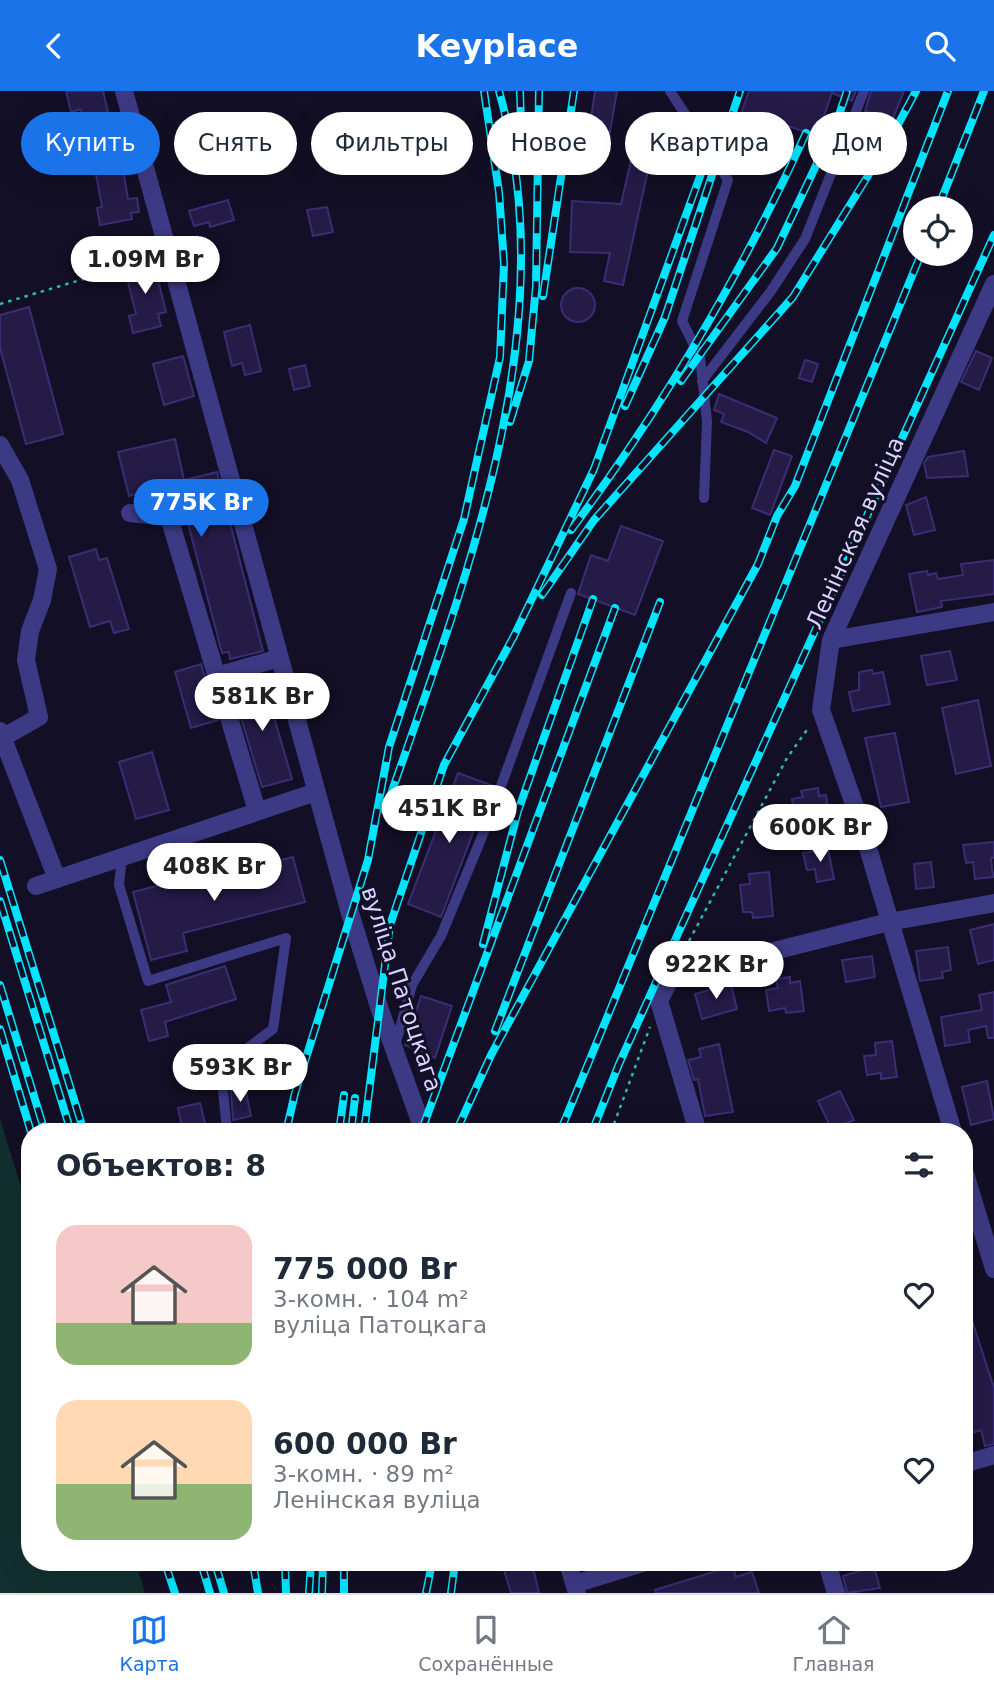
<!DOCTYPE html>
<html lang="ru">
<meta charset="utf-8">
<style>
:root{--surface:#fff;--page:#f6f6f7;--text:#1f2937;--muted:#747a83;--line:#e0e1e3;--accent:#1a73e8}
body{margin:0;font-family:"DejaVu Sans",sans-serif;background:var(--page);color:var(--text);height:100vh;display:flex;flex-direction:column;font-size:26px;white-space:nowrap}
*{box-sizing:border-box;margin:0}
p{font-size:23px;color:var(--muted)}
.icon{flex:none;width:38px;height:38px;fill:none;stroke:currentColor;stroke-width:2;stroke-linecap:round;stroke-linejoin:round}
.map{position:relative;flex:1;overflow:hidden}
.sheet{position:absolute;left:21px;top:1032px;width:952px;height:448px;display:flex;flex-direction:column;background:var(--surface);border-radius:28px;box-shadow:0 7px 28px #0002}
.sheet>*{flex:none}
.top-card{position:absolute;left:21px;top:21px;width:952px;height:63px;display:flex;gap:14px}
.tools{position:absolute;left:903px;top:105px;display:grid;gap:14px}
.tools a{display:grid;place-items:center;width:70px;height:70px;border-radius:50%;background:var(--surface);box-shadow:0 7px 28px #0002;font-size:35px}
.price{position:absolute;translate:-50% -60px;padding:0 16px;border-radius:24px;background:#fff;color:#222;font-size:23px;line-height:46px;filter:drop-shadow(0 2px 4px #0008)}
.price::after{content:'';position:absolute;left:50%;top:42px;width:21px;height:16px;margin-left:-10px;background:inherit;clip-path:polygon(0 0,100% 0,50% 100%)}
.price.selected{background:var(--accent);color:#fff}
ul{padding:0;list-style:none}
li{display:flex;align-items:center;gap:21px;height:175px;padding:0 35px}
li span{display:grid;place-items:center;flex:none;width:196px;height:140px;border-radius:21px;color:#555}
li>.icon{margin-inline-start:auto}
span .icon{width:84px;height:84px;fill:#fffc;stroke-width:1}
li b{font-size:30px}
h2{display:flex;justify-content:space-between;align-items:center;height:84px;padding:0 35px;font-size:30px}
.pill{padding:0 24px;border-radius:32px;background:var(--surface);box-shadow:0 7px 28px #0002;font-size:24px;line-height:63px}
.pill.selected{background:var(--accent);color:#fff}
header{display:flex;justify-content:space-between;align-items:center;height:91px;padding:0 35px;background:var(--accent);color:#fff;font-size:32px;font-weight:700}
.tabs{display:flex;justify-content:space-around;align-items:center;height:98px;border-top:2px solid var(--line);background:var(--surface);font-size:19px;color:var(--muted)}
.tabs a{display:grid;justify-items:center;gap:4px}
.tabs .selected{color:var(--accent)}
.map>svg:first-child{display:block}
</style>
<header><svg class="icon" aria-label="back" viewBox="0 0 24 24"><path d="M15 5l-7 7 7 7"/></svg>Keyplace<svg class="icon" aria-label="search" viewBox="0 0 24 24"><circle cx="10" cy="10" r="6"/><path d="M15 15l6 6"/></svg></header>
<div class="map">
<svg width="994" height="1502" viewBox="0 0 994 1502">
<rect width="100%" height="100%" fill="#130f26"/>
<path fill="#12302f" d="M0,1028L30,1125V1472H136L145,1502H0Z"/>
<path fill="#241b47" stroke="#3b2d73" stroke-width="2" d="M66,0H103L112,39L87,45L81,18L71,21Z
M595,0H617L608,52L588,48Z
M749,0H856L852,10L832,2L817,45L774,30L761,68L729,57Z
M871,0H904L892,30L865,20Z
M633,61L651,65L623,194L604,190L610,162L570,161L572,110L621,113Z
M121,67L128,108L137,107L139,121L131,122L132,128L100,134L97,117L102,116L94,72Z
M228,109L234,129L210,136L209,131L194,135L189,120Z
M327,116L333,141L313,145L307,119Z
M148,169L150,177L155,176L166,221L158,223L161,235L133,242L129,225L136,223L124,175Z
M561 214a17 17 0 1 1 34 0a17 17 0 1 1-34 0Z
M29,216L63,343L26,353L0,257V224Z
M250,234L261,280L245,284L242,272L232,275L224,241Z
M976,260L992,267L979,299L961,291Z
M183,265L194,305L164,314L153,273Z
M805,269L818,273L812,291L799,287Z
M305,274L310,295L294,299L289,278Z
M719,303L777,327L766,352L748,341L721,331L724,323L714,319Z
M175,348L184,389L217,381L263,560L230,568L229,561L222,562L180,402L149,409L147,400L129,405L118,361Z
M774,359L792,365L770,424L752,417Z
M964,360L968,385L927,387L924,372L928,366Z
M926,406L935,439L914,444L906,414Z
M621,435L663,450L635,524L578,503L591,464L608,470Z
M96,458L99,469L107,467L129,538L114,542L110,530L90,536L69,466Z
M994,469V503L941,510L942,516L917,521L909,483L927,480L928,484L936,482L938,488L963,484L961,473Z
M950,560L957,589L927,594L921,565Z
M201,573L218,629L191,637L175,581Z
M872,579L873,583L883,581L890,613L853,620L849,601L859,599V581Z
M263,588L292,688L262,696L232,597Z
M978,609L991,675L956,683L942,617Z
M895,642L909,711L881,716L865,647Z
M152,661L169,719L136,728L119,671Z
M458,682L491,694L441,826L408,813Z
M818,697L819,705L826,704L828,717L824,718L826,732L797,737L792,708L803,706L801,700Z
M994,751V767H991L993,786L975,788L973,771L966,772L963,754Z
M828,758L834,788L817,791L815,778L807,779L803,762Z
M293,766L305,811L183,842L187,860L151,869L133,801L164,793L166,798Z
M931,771L934,796L916,798L914,773Z
M769,781L773,825L753,827L752,821H743L740,794L750,793L749,783Z
M994,833V869L978,873L970,839Z
M948,856L951,879L942,881L943,887L920,890L916,860Z
M872,865L875,886L846,891L842,869Z
M225,875L236,908L165,931L168,945L149,950L141,919L171,911L166,894Z
M790,886V892L800,890L804,920L786,922L785,917L769,920L766,899L778,897L776,888Z
M731,893L737,918L702,928L695,903Z
M994,901V947H988L986,935L968,939L970,951L945,955L941,926L982,919L979,904Z
M421,905L452,915L435,967L405,954Z
M892,950L897,986L881,988V982L867,984L864,965L876,964L875,952Z
M719,953L733,1021L705,1025L698,988L694,989L688,969L701,966L699,958Z
M987,990L994,1028L971,1034L962,996Z
M245,997L251,1025L233,1029L231,1000Z
M840,1000L854,1029L832,1039L818,1010Z
M200,1012L207,1041H183L178,1017Z
M967,1214L994,1297V1353L985,1355L981,1339L972,1342L964,1316V1215Z
M502,1472H532L539,1502H511Z
M733,1475L736,1486L752,1481L759,1502H656L655,1499Z
M874,1476L880,1497L847,1502L843,1485Z"/>
<g fill="none" stroke-linecap="round" stroke-linejoin="round">
<path stroke="#2fb8b0" stroke-width="2.5" stroke-dasharray="3.5 5" stroke-linecap="butt" d="M0,213L97,184L120,153L146,147
M681,865L787,667L809,636
M611,1041L650,936"/>
<path stroke="#3d3a85" stroke-width="10" d="M670,0L728,89L682,230L700,266L707,330L704,407
M702,290L771,200L805,148L864,0
M122,766L119,794L148,890L286,847L273,938L221,977L227,1041
M395,955L412,894L441,845L488,731L571,502"/>
<path stroke="#3d3a85" stroke-width="18" d="M124,0L350,822L380,919L424,1041
M0,354L20,389L48,478L42,509L30,540L26,569L39,626L2,647
M130,422L169,426L257,720
M831,549L994,521
M217,585L279,567
M0,640L57,788
M36,795L316,701
M698,1041L659,910L671,886L889,831L994,812
M953,1041L859,727L821,619L831,549L994,193
M964,1079L994,1178
M964,1373L994,1364
M568,1472L577,1502
M827,1472L836,1502
M575,1493L643,1472"/>
<defs>
<path id="rail" d="M520,0L522,65
M728,36L740,0
M938,117L984,0
M543,205L574,0
M681,290L777,157L837,30L847,0
M625,315L665,226L719,63
M510,331L529,270L536,195L539,0
M571,439C663,316 742,182 806,42
M542,504L594,429L793,206L887,54L916,0
M385,720C463,495 567,240 499,0
M0,769L84,1041
M0,810L71,1041
M483,853L518,720L593,508
M0,894L45,1041
M0,938L31,1041
M495,940L660,511
M286,1041L295,1002L368,769L389,656L464,428L500,266L504,173L499,101L484,0
M339,1041L344,1004
M351,1041L355,1007
M364,1041L390,834L444,674L514,545L594,378L703,77L730,28
M421,1041L615,517
M456,1041L491,964L758,473L777,425L795,395L948,0
M560,1041L921,163
M592,1041L619,973L994,144
M165,1472L175,1502
M201,1472L210,1502
M215,1472L224,1502
M253,1472L258,1502
M285,1472L286,1502
M344,1472V1502
M309,1502L311,1472
M322,1502L323,1472
M426,1502L432,1472
M451,1502L455,1472"/>
</defs>
<use href="#rail" stroke="#00e5ff" stroke-width="8"/>
<use href="#rail" stroke="#130f26" stroke-width="5" stroke-dasharray="16" stroke-linecap="butt"/>
</g>
<g text-anchor="middle" dominant-baseline="central" stroke-width="6" stroke-linejoin="round" paint-order="stroke">
<g font-size="23" fill="#d9d4ff" stroke="#130f26">
<text transform="translate(855 442) rotate(-66)">Ленінская вуліца</text>
<text transform="translate(402 898) rotate(72)">вуліца Патоцкага</text>
</g>
</g>
</svg>
<div class="tools">
<a><svg class="icon" aria-label="locate" viewBox="0 0 24 24"><circle cx="12" cy="12" r="6"/><path d="M12 2v4M12 18v4M2 12h4M18 12h4"/></svg></a>
</div>
<b class="price" style="left:145px;top:205px">1.09M Br</b>
<b class="price selected" style="left:201px;top:448px">775K Br</b>
<b class="price" style="left:262px;top:642px">581K Br</b>
<b class="price" style="left:449px;top:754px">451K Br</b>
<b class="price" style="left:820px;top:773px">600K Br</b>
<b class="price" style="left:214px;top:812px">408K Br</b>
<b class="price" style="left:716px;top:910px">922K Br</b>
<b class="price" style="left:240px;top:1013px">593K Br</b>
<div class="top-card">
<a class="pill selected">Купить</a>
<a class="pill">Снять</a>
<a class="pill">Фильтры</a>
<a class="pill">Новое</a>
<a class="pill">Квартира</a>
<a class="pill">Дом</a>
</div>
<section class="sheet">
<h2>Объектов: 8<svg class="icon" aria-label="filters" viewBox="0 0 24 24"><path d="M4 7h16M4 17h16"/><circle cx="9" cy="7" r="2"/><circle cx="15" cy="17" r="2"/></svg></h2>
<ul>
<li><span style="background:linear-gradient(#f6c9c9 70%,#8fb573 0)"><svg class="icon" aria-label="home" viewBox="0 0 24 24"><path d="M3 11l9-7 9 7M6 9v11h12V9"/></svg></span><div><b>775 000 Br</b><p>3-комн. · 104 m²</p><p>вуліца Патоцкага</p></div><svg class="icon" aria-label="heart" viewBox="0 0 24 24"><path d="M12 20l-8-8c-3-5 5-10 8-4 3-6 11-1 8 4z"/></svg></li>
<li><span style="background:linear-gradient(#ffd9b3 60%,#8fb573 0)"><svg class="icon" aria-label="home" viewBox="0 0 24 24"><path d="M3 11l9-7 9 7M6 9v11h12V9"/></svg></span><div><b>600 000 Br</b><p>3-комн. · 89 m²</p><p>Ленінская вуліца</p></div><svg class="icon" aria-label="heart" viewBox="0 0 24 24"><path d="M12 20l-8-8c-3-5 5-10 8-4 3-6 11-1 8 4z"/></svg></li>
</ul>
</section>
</div>
<nav class="tabs">
<a class="selected"><svg class="icon" aria-label="map" viewBox="0 0 24 24"><path d="M3 6l6-2 6 2 6-2v14l-6 2-6-2-6 2zM9 4v14M15 6v14"/></svg>Карта</a>
<a><svg class="icon" aria-label="saved" viewBox="0 0 24 24"><path d="M7 4h10v16l-5-4-5 4z"/></svg>Сохранённые</a>
<a><svg class="icon" aria-label="home" viewBox="0 0 24 24"><path d="M3 11l9-7 9 7M6 9v11h12V9"/></svg>Главная</a>
</nav>
